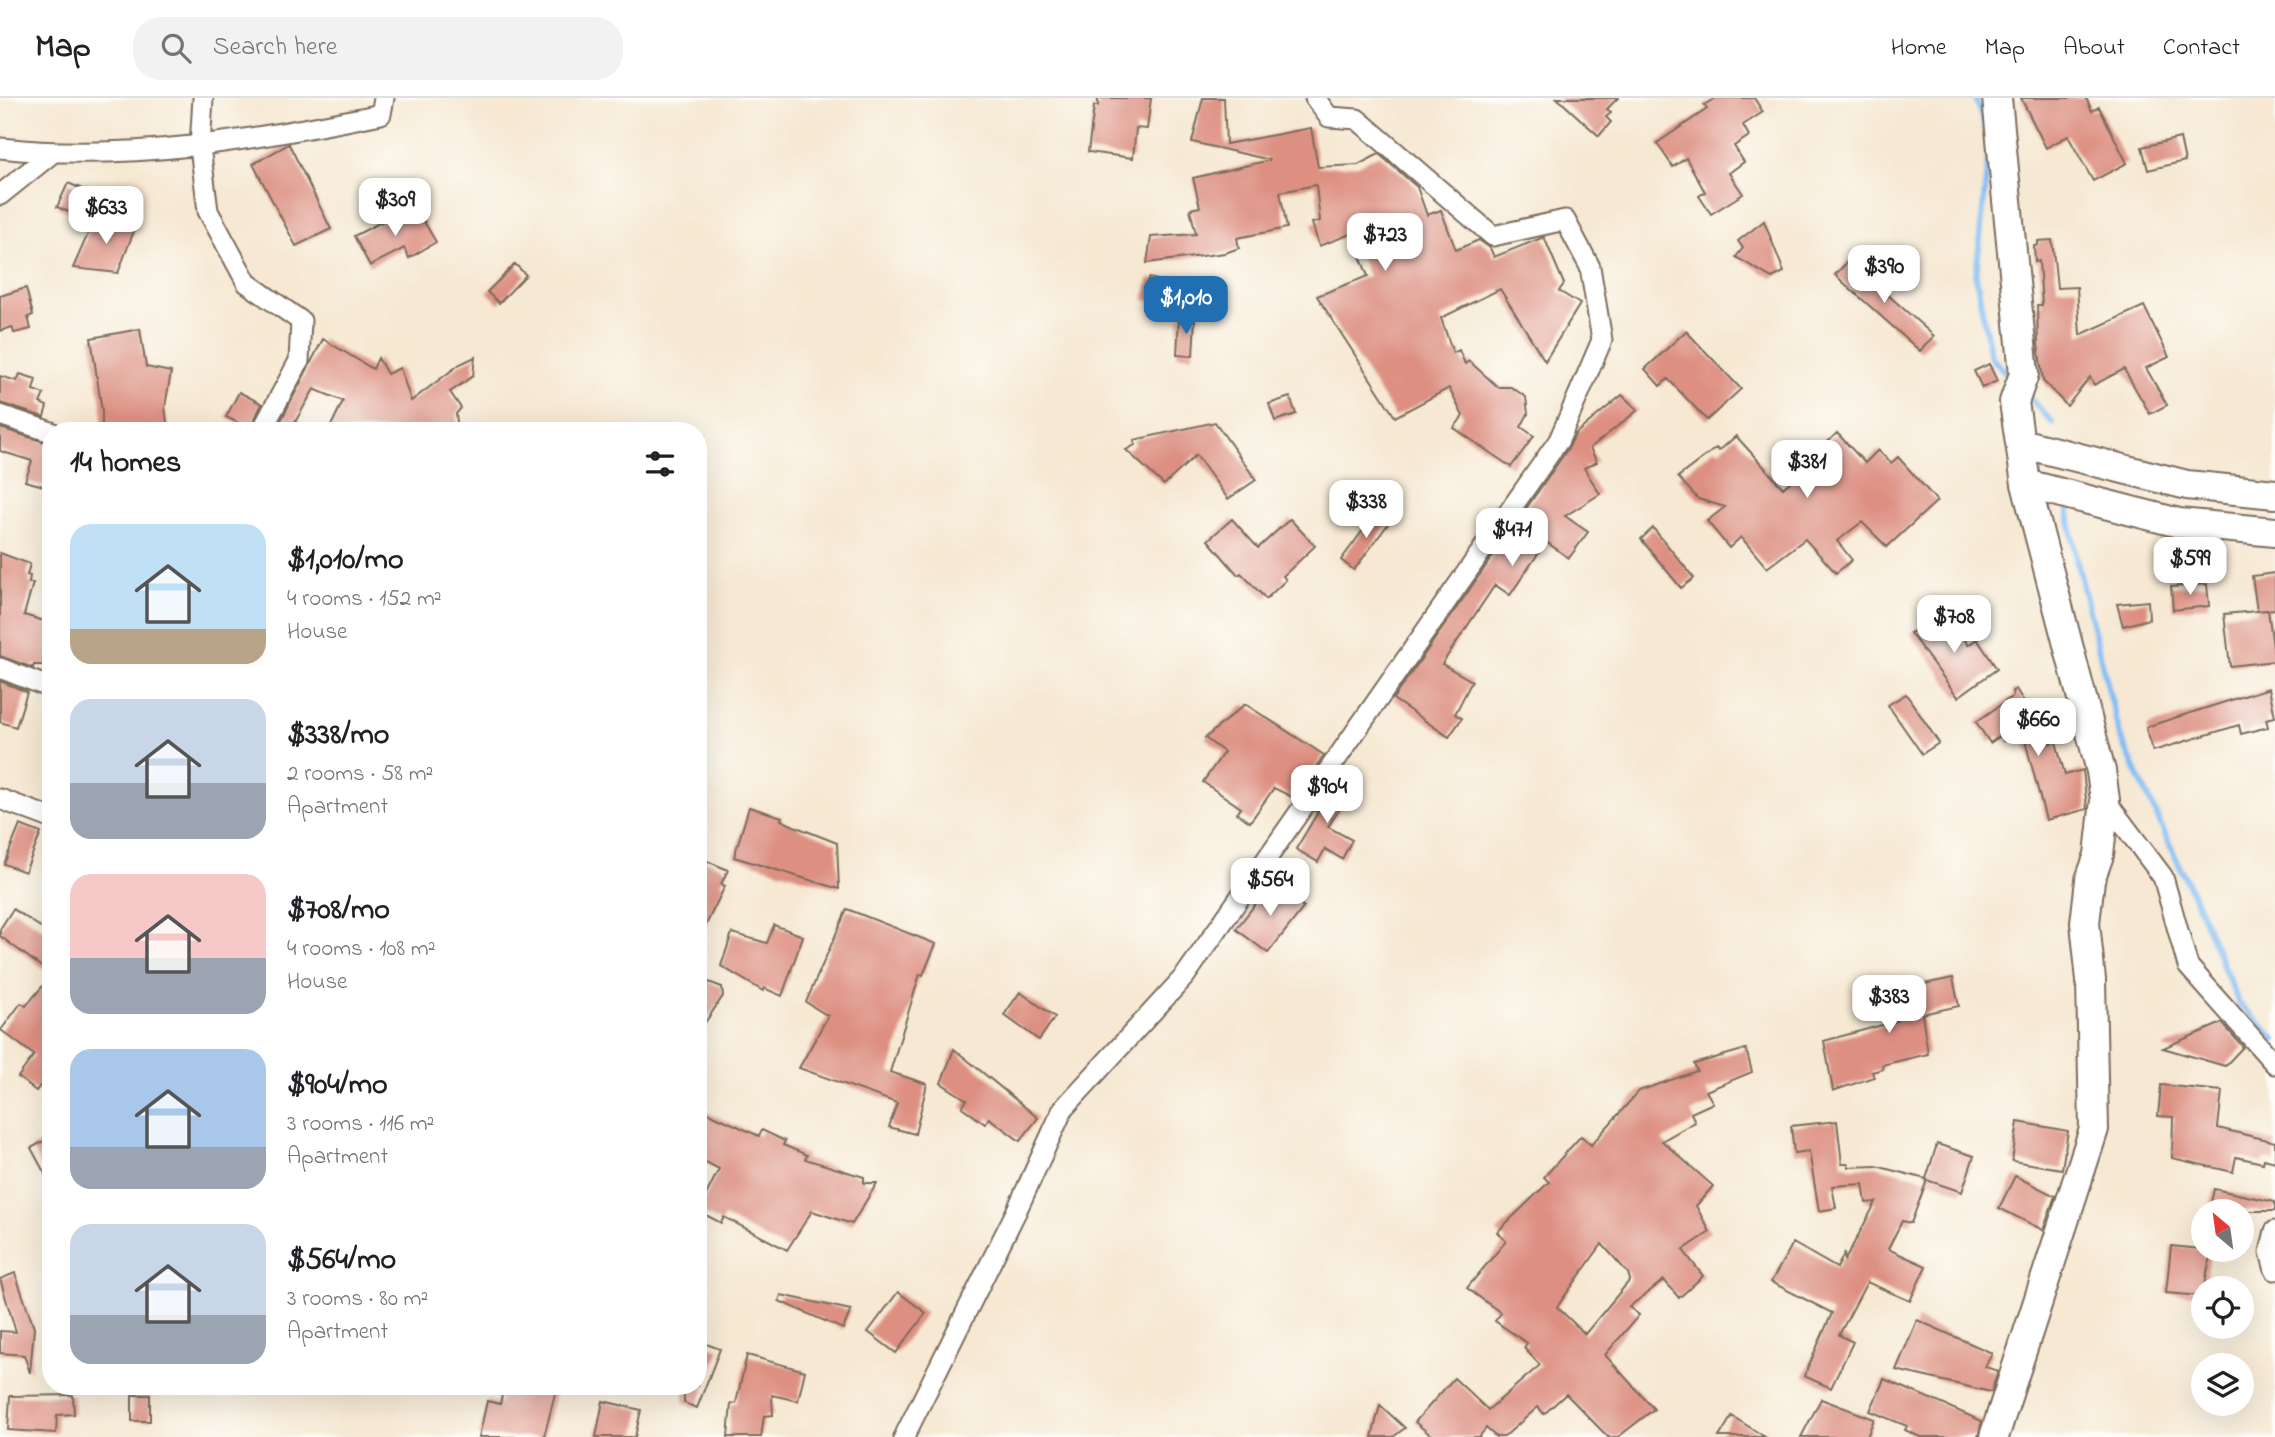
<!DOCTYPE html>
<meta charset="utf-8">
<style>
:root{--surface:#fff;--page:#f2f2f2;--text:#202124;--muted:#757577;--line:#e0e0e0;--accent:#1f6fb2}
body{margin:0;font-family:"Indie Flower",sans-serif;background:var(--page);color:var(--text);height:100vh;display:flex;flex-direction:column;font-size:26px;white-space:nowrap}
*{box-sizing:border-box;margin:0}
p{font-size:23px;color:var(--muted)}
.icon{flex:none;width:38px;height:38px;fill:none;stroke:currentColor;stroke-width:2;stroke-linecap:round;stroke-linejoin:round}
.map{position:relative;flex:1;overflow:hidden}
.drawer{position:absolute;left:42px;top:324px;width:665px;height:973px;display:flex;flex-direction:column;background:var(--surface);border-radius:28px;box-shadow:0 7px 28px #0002}
.drawer>*{flex:none}
.needle{width:46px;rotate:331deg}
.tools{position:absolute;left:2191px;top:1101px;display:grid;gap:14px}
.tools a{display:grid;place-items:center;width:63px;height:63px;border-radius:50%;background:var(--surface);box-shadow:0 7px 28px #0002;font-size:35px}
.price{position:absolute;translate:-50% -60px;padding:0 16px;border-radius:14px;background:#fff;color:#222;font-size:23px;line-height:46px;filter:drop-shadow(0 2px 4px #0008)}
.price::after{content:'';position:absolute;left:50%;top:42px;width:21px;height:16px;margin-left:-10px;background:inherit;clip-path:polygon(0 0,100% 0,50% 100%)}
.price.on{background:var(--accent);color:#fff}
ul{padding:0;list-style:none}
li{display:flex;align-items:center;gap:21px;height:175px;padding:0 28px}
li span{display:grid;place-items:center;flex:none;width:196px;height:140px;border-radius:21px;color:#555}
li>.icon{margin-inline-start:auto}
span .icon{width:84px;height:84px;fill:#fffc;stroke-width:1}
li b{font-size:30px}
h2{display:flex;justify-content:space-between;align-items:center;height:84px;padding:0 28px;font-size:30px}
header{display:flex;align-items:center;gap:42px;box-sizing:border-box;height:98px;padding:0 35px;background:var(--surface);border-bottom:2px solid var(--line)}
header strong{font-size:33px}
nav{display:flex;gap:38px;margin-inline-start:auto;font-size:24px}
.search{width:490px;height:63px;background:var(--page);display:flex;align-items:center;gap:18px;box-sizing:border-box;padding:0 24px;border-radius:28px;color:var(--muted);font-size:26px}
.map>svg:first-child{display:block}
</style>
<header>
<strong>Map</strong>
<div class="search"><svg class="icon" aria-label="search" viewBox="0 0 24 24"><circle cx="10" cy="10" r="6"/><path d="M15 15l6 6"/></svg>Search here</div>
<nav><a>Home</a><a>Map</a><a>About</a><a>Contact</a></nav>
</header>
<div class="map">
<svg width="2275" height="1339" viewBox="0 0 2275 1339">
<rect width="100%" height="100%" fill="#fdfcf7"/>
<filter id="ink" filterUnits="userSpaceOnUse"><feTurbulence type="fractalNoise" baseFrequency=".0143" numOctaves="2"/><feDisplacementMap in="SourceGraphic" scale="14" xChannelSelector="R" yChannelSelector="G"/><feConvolveMatrix kernelMatrix="1 2 1 2 8 2 1 2 1" color-interpolation-filters="sRGB"/></filter>
<filter id="wash" filterUnits="userSpaceOnUse"><feTurbulence type="fractalNoise" baseFrequency=".00686" numOctaves="4" result="noise"/><feDisplacementMap in="SourceGraphic" scale="28" xChannelSelector="R" yChannelSelector="G"/><feGaussianBlur stdDeviation="1.57" result="paint"/><feColorMatrix in="noise" values="0 0 0 0 0 0 0 0 0 0 0 0 0 0 0 0 0 1.4 0 .05"/><feComposite in="paint" operator="in"/></filter>
<g filter="url(#wash)">
<rect width="100%" height="100%" fill="#f6e8d2"/>
<g fill="none" stroke-linecap="round" stroke-linejoin="round">
<path stroke="#82bef4" stroke-width="6" d="M1975,0L1989,39
M1989,53L1976,178L1991,259L2014,283
M2026,296L2053,325
M2068,409L2076,460L2120,638L2198,808L2239,906L2275,941"/>
</g>
<g id="blocks">
<path fill="#dd9082" fill-rule="evenodd" d="M1098,0H1151L1147,31L1136,30L1133,60L1088,54L1094,8H1098Z
M1203,0H1224L1226,46L1311,30L1318,69L1358,67L1379,56L1417,89L1427,117L1441,112L1456,152L1479,142L1490,150L1494,159L1544,139L1564,186L1559,193L1580,206L1545,263L1500,191L1441,220L1453,255L1459,252L1465,266L1469,263L1498,289H1511L1526,299L1528,316L1521,329L1534,338L1511,369L1454,330L1463,318L1449,290L1395,319L1317,198L1368,178L1351,136L1319,148L1312,125L1320,123L1316,87L1280,94L1287,130L1237,140L1239,150L1225,155L1147,165L1151,139L1196,136L1190,111L1200,109L1193,80L1270,62L1192,44Z
M1557,0H1618L1607,11L1611,15L1606,19L1611,24L1599,38Z
M1716,0H1754L1763,14L1743,27L1749,38L1734,48L1744,64L1729,75L1743,96L1711,116L1699,98L1705,94L1686,60L1673,69L1657,45L1707,11L1704,7Z
M2021,0H2086L2092,13L2099,9L2127,65L2093,83L2068,38L2046,50Z
M2180,40L2185,63L2148,72L2142,49Z
M289,46L331,131L296,148L253,66Z
M68,85L101,99L90,123L57,109Z
M416,110L436,144L409,160L404,150L370,168L354,138L387,121L389,126Z
M94,122H138L118,175L73,170Z
M1764,123L1784,174L1772,180L1736,159L1743,150L1738,143Z
M2052,142L2057,190L2077,189L2080,237L2144,208L2169,259L2146,270L2167,307L2150,316L2124,271L2094,287L2090,279L2067,308L2043,283L2038,246L2037,207H2042L2039,163L2035,164L2034,148L2038,147V143Z
M1849,162L1934,238L1920,253L1835,177Z
M515,166L526,177L499,205L487,194Z
M1149,180L1177,187L1172,207L1144,202Z
M26,190L33,217L28,219L31,231L14,235L12,229L0,233V198Z
M1179,219L1195,220L1193,258L1177,257Z
M140,231L146,269L171,274L165,309L168,332H102V313L91,240Z
M1686,233L1741,291L1707,322L1668,281L1660,288L1645,271Z
M323,241L373,271L378,260L387,276L400,270L411,303L460,266L475,259L473,278L450,294L461,310L456,316L458,332H329L343,303L314,291L295,324L312,332H276Z
M1989,266L1997,283L1982,290L1974,273Z
M20,276L36,281L33,292L44,296L40,305L47,308L44,319L0,305V278L17,283Z
M239,294L262,306L250,331L226,319Z
M1622,297L1638,312L1590,350L1597,364L1584,370L1600,396L1565,418L1588,434L1569,460L1546,444L1510,497L1495,487L1442,566L1472,583L1455,616L1462,620L1449,639L1393,601L1569,349L1575,336Z
M1290,299L1296,316L1275,323L1269,306Z
M1215,324L1256,382L1228,401L1196,357L1164,387L1126,352L1135,347L1134,342Z
M0,330L51,346V390L25,383L32,363L0,353Z
M1837,335L1865,365L1878,352L1891,365L1898,359L1937,403L1887,449L1862,424L1837,443L1852,462L1836,475L1805,441L1767,470L1741,439L1729,450L1707,423L1725,409L1698,401L1678,379L1716,350L1719,353L1736,338L1783,390L1811,365L1808,363Z
M1378,412L1391,422L1354,472L1341,462Z
M1232,421L1258,450L1290,421L1315,448L1283,478L1286,482L1266,501L1241,475L1238,477L1208,442Z
M1653,430L1694,480L1681,490L1641,441Z
M0,455L30,466L27,477L30,478L29,485H33L24,517L51,525V567H34L33,570L0,558Z
M2275,475V511L2257,513L2252,478Z
M2207,486L2209,508L2173,512L2171,489Z
M2148,503L2149,521L2123,528L2117,506Z
M2268,512L2275,563L2230,568L2224,516Z
M1950,517L1968,547L1977,541L1997,571L1958,599L1910,535Z
M0,583L27,594L16,629L0,624Z
M2269,590L2275,619L2266,621L2268,629L2241,636L2239,627L2153,653L2146,629Z
M2016,591L2049,645L2056,644L2065,677L2083,672L2087,711L2046,722L2022,631L2003,643L2000,638L1990,645L1976,624L2013,598L2012,593Z
M1906,596L1939,645L1922,656L1888,607Z
M1245,606L1324,657L1294,700L1274,690L1250,724L1237,715L1241,710L1203,684L1224,654L1205,640Z
M1340,677L1355,686L1328,729L1352,742L1342,761L1325,751L1318,764L1296,751L1318,714L1315,713Z
M749,709L782,719L781,722L794,728L837,745L839,791L734,759Z
M20,727L41,735L25,774L4,766Z
M705,762L728,772L721,786L725,788L698,843V765L702,767Z
M1272,785L1304,809L1268,855L1236,831Z
M13,811L51,836V876L0,838V831Z
M847,811L936,846L923,877L920,876L890,974L927,986L915,1036L889,1029L897,1005L799,970L828,918L806,904Z
M774,827L803,838L782,898L764,890L763,893L721,868L732,835L767,845Z
M51,878V973L36,993L18,979L34,957L1,932L21,905L26,908Z
M698,880L722,889L723,898L698,935Z
M1953,880L1959,908L1922,916L1928,956L1882,967L1883,971L1872,974L1874,979L1833,993L1824,943L1897,923L1890,893Z
M1020,894L1055,919L1039,942L1004,917Z
M2222,925L2243,949L2225,968L2163,950Z
M954,951L1038,1020L1020,1043L989,1020L985,1026L962,1009L967,1002L941,985Z
M1746,951L1752,974L1706,993L1713,1005L1691,1015L1695,1024L1662,1043L1713,1088L1696,1108L1710,1134L1683,1152L1703,1178L1679,1200L1664,1182L1629,1209L1639,1217L1605,1257L1654,1311L1618,1339H1608L1566,1296L1544,1316L1538,1309L1504,1339H1496L1486,1330L1479,1339H1433L1415,1324L1454,1280L1488,1312L1540,1267L1524,1250L1527,1245L1495,1223L1501,1215L1467,1190L1506,1143L1497,1134L1549,1084L1544,1079L1581,1038L1591,1047L1639,993L1697,973L1694,966ZM1602,1146L1628,1175L1630,1182L1585,1236L1557,1209Z
M2161,987L2222,993L2218,1030L2275,1044V1064L2264,1061L2263,1065L2236,1059L2233,1074L2172,1060L2173,1019L2158,1018Z
M698,1010L759,1038L762,1032L785,1043L783,1047L807,1057L805,1061L864,1079V1085H877L852,1126L812,1113L787,1152L724,1119L721,1125L698,1113L719,1071L698,1060Z
M1837,1023L1842,1066H1848L1849,1069L1876,1068L1926,1081L1937,1046L1974,1058L1962,1094L1927,1082L1911,1125L1902,1123L1888,1151L1926,1168L1910,1203L1867,1184L1839,1237L1853,1244L1831,1290L1804,1278L1832,1215L1771,1184L1793,1145L1837,1170L1844,1156L1845,1162L1876,1104L1866,1105L1863,1086L1832,1088L1836,1110L1819,1113L1809,1053L1794,1055L1791,1028Z
M2018,1024L2068,1033L2062,1071L2012,1063Z
M46,1042L51,1051V1087L31,1050Z
M2015,1078L2055,1098L2043,1132L1999,1110Z
M2214,1091L2275,1104V1113H2209Z
M2171,1148L2211,1152L2203,1198L2166,1195Z
M15,1175L34,1230L30,1275L24,1257L0,1255V1233L16,1234L0,1181Z
M898,1194L926,1215L896,1255L868,1234Z
M781,1197L851,1212L843,1231L779,1203Z
M1917,1222L1992,1255L1985,1269L1998,1273L1991,1294L1896,1272Z
M698,1243L720,1251L697,1310L684,1305V1288H698Z
M747,1257L805,1273L798,1303L772,1297L773,1317L764,1318L761,1339H728L731,1306L736,1305Z
M1884,1281L1982,1323L1978,1339H1920L1905,1332L1907,1328L1870,1313Z
M504,1288H557L544,1339H479L487,1303L500,1306Z
M73,1297L74,1316L57,1317L56,1335L8,1332L10,1298Z
M132,1297H150V1323H132Z
M1821,1301L1874,1321L1867,1339H1801Z
M603,1303L641,1312L635,1339H596Z
M1380,1307L1405,1330L1393,1339H1372Z
M1732,1318L1765,1339H1719Z"/>
</g>
</g>
<g filter="url(#ink)">
<use href="#blocks" fill-opacity="0" stroke="#7c6c5d" stroke-width="2"/>
<g fill="none" stroke-linecap="round" stroke-linejoin="round">
<defs>
<path id="street" d="M203,0L200,49L208,113L247,185L301,223L299,263L262,332
M0,50C130,64 254,42 381,16L384,0
M0,97L51,56
M0,317L51,334
M0,570L51,590
M0,701L51,720
M2105,702L2163,779L2188,868L2275,966
M2275,1133L2270,1154L2275,1172
M904,1339L1016,1114L1063,1011L1185,878L1559,342L1602,242L1590,169L1565,122L1493,138L1357,21L1329,19L1315,0"/>
<path id="secondary" d="M2020,345L2187,387L2275,396
M2026,386L2179,425L2275,434
M1994,1339L2094,1031L2091,882L2085,825L2090,782L2099,757L2105,702L2101,673L2026,386L2014,304L2024,276L1997,0"/>
</defs>
<use href="#street" stroke="#7c6c5d" stroke-width="23"/>
<use href="#secondary" stroke="#7c6c5d" stroke-width="32"/>
<use href="#street" stroke="#fff" stroke-width="19"/>
<use href="#secondary" stroke="#fff" stroke-width="28"/>
</g>
</g>
</svg>
<div class="tools">
<a><svg class="needle" viewBox="-14 -14 28 28"><path d="M0-13l5 13h-10z" fill="#e53935"/><path d="M0 13l5-13h-10z" fill="#757577"/></svg></a>
<a><svg class="icon" aria-label="locate" viewBox="0 0 24 24"><circle cx="12" cy="12" r="6"/><path d="M12 2v4M12 18v4M2 12h4M18 12h4"/></svg></a>
<a><svg class="icon" aria-label="layers" viewBox="0 0 24 24"><path d="M12 4l9 5-9 5-9-5zM3 14l9 5 9-5"/></svg></a>
</div>
<b class="price" style="left:395px;top:140px">$309</b>
<b class="price" style="left:106px;top:148px">$633</b>
<b class="price" style="left:1385px;top:175px">$723</b>
<b class="price" style="left:1884px;top:207px">$390</b>
<b class="price on" style="left:1186px;top:238px">$1,010</b>
<b class="price" style="left:1807px;top:402px">$381</b>
<b class="price" style="left:1366px;top:442px">$338</b>
<b class="price" style="left:1512px;top:470px">$471</b>
<b class="price" style="left:2190px;top:499px">$599</b>
<b class="price" style="left:1954px;top:557px">$708</b>
<b class="price" style="left:2038px;top:660px">$660</b>
<b class="price" style="left:1327px;top:727px">$904</b>
<b class="price" style="left:1270px;top:820px">$564</b>
<b class="price" style="left:1889px;top:937px">$383</b>
<section class="drawer">
<h2>14 homes<svg class="icon" aria-label="filters" viewBox="0 0 24 24"><path d="M4 7h16M4 17h16"/><circle cx="9" cy="7" r="2"/><circle cx="15" cy="17" r="2"/></svg></h2>
<ul>
<li><span style="background:linear-gradient(#bfe0f5 75%,#b9a48a 0)"><svg class="icon" aria-label="home" viewBox="0 0 24 24"><path d="M3 11l9-7 9 7M6 9v11h12V9"/></svg></span><div><b>$1,010/mo</b><p>4 rooms · 152 m²</p><p>House</p></div></li>
<li><span style="background:linear-gradient(#c9d6e8 60%,#9aa5b1 0)"><svg class="icon" aria-label="home" viewBox="0 0 24 24"><path d="M3 11l9-7 9 7M6 9v11h12V9"/></svg></span><div><b>$338/mo</b><p>2 rooms · 58 m²</p><p>Apartment</p></div></li>
<li><span style="background:linear-gradient(#f6c9c9 60%,#9aa5b1 0)"><svg class="icon" aria-label="home" viewBox="0 0 24 24"><path d="M3 11l9-7 9 7M6 9v11h12V9"/></svg></span><div><b>$708/mo</b><p>4 rooms · 108 m²</p><p>House</p></div></li>
<li><span style="background:linear-gradient(#a9c7e8 70%,#9aa5b1 0)"><svg class="icon" aria-label="home" viewBox="0 0 24 24"><path d="M3 11l9-7 9 7M6 9v11h12V9"/></svg></span><div><b>$904/mo</b><p>3 rooms · 116 m²</p><p>Apartment</p></div></li>
<li><span style="background:linear-gradient(#c9d6e8 65%,#9aa5b1 0)"><svg class="icon" aria-label="home" viewBox="0 0 24 24"><path d="M3 11l9-7 9 7M6 9v11h12V9"/></svg></span><div><b>$564/mo</b><p>3 rooms · 80 m²</p><p>Apartment</p></div></li>
</ul>
</section>
</div>
